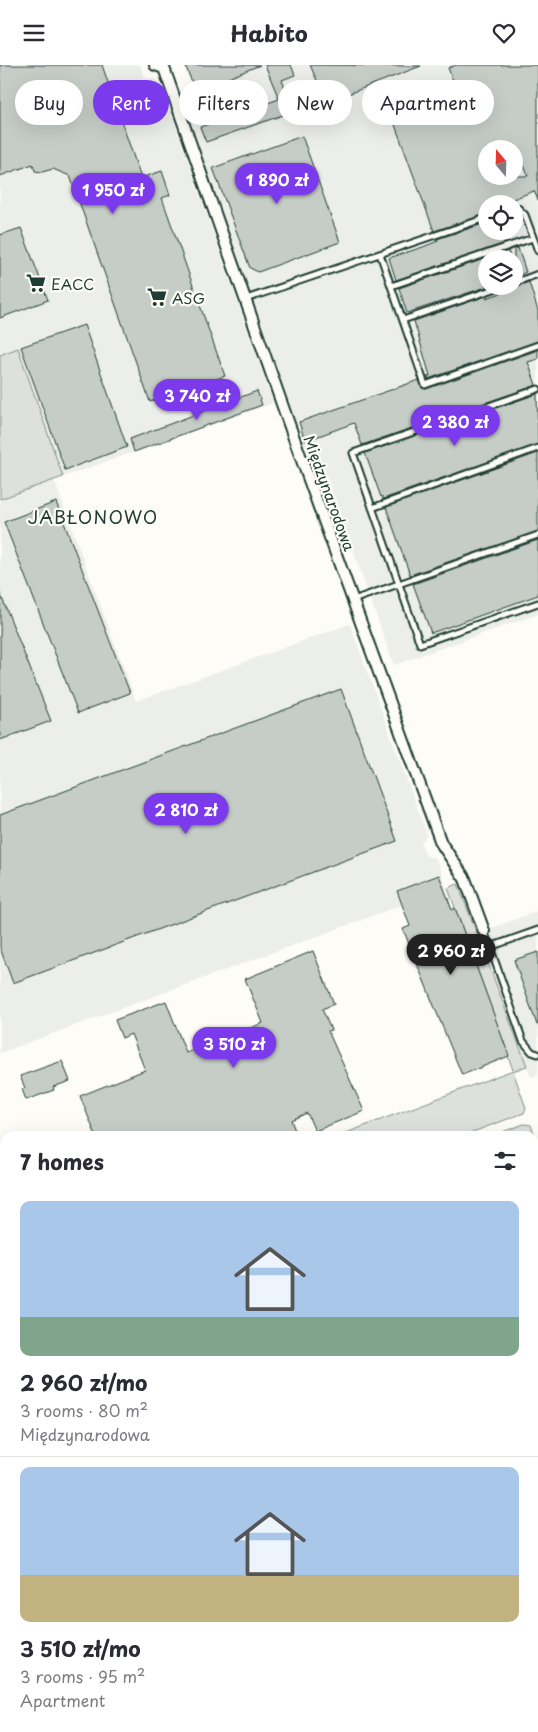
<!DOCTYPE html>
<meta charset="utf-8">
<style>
:root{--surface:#fff;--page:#f7f7f7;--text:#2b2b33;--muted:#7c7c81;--line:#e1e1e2;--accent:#7c3aed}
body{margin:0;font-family:"Playpen Sans",sans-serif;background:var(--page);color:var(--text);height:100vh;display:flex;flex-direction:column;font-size:19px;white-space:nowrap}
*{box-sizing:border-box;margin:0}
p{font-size:16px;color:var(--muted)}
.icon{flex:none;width:28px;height:28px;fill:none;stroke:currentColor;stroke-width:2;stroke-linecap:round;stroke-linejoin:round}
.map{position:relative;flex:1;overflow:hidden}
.panel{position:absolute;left:0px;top:1066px;width:539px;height:601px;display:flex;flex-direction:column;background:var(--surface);border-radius:15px 15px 0 0;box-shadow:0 5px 20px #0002}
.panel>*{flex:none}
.top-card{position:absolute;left:15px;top:15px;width:509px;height:45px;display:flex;gap:10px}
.needle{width:32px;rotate:341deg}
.buttons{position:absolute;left:478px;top:75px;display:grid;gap:10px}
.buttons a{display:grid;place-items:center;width:45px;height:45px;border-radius:50%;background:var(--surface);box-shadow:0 5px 20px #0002;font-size:25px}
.price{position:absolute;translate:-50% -42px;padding:0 11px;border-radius:18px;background:var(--accent);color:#fff;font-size:16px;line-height:32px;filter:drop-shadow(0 1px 2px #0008)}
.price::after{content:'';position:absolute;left:50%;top:30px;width:15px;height:11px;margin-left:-8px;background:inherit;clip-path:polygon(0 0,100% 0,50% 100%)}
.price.on{background:#222;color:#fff}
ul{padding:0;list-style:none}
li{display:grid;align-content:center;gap:10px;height:265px;padding:0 20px}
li+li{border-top:1px solid var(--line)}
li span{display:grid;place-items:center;height:155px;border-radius:10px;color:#555}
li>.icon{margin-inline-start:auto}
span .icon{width:90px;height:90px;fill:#fffc;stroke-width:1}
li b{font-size:21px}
h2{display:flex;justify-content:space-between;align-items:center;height:60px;padding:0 20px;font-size:21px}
.pill{padding:0 18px;border-radius:22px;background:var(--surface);box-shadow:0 5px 20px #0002;font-size:18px;line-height:45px}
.pill.on{background:var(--accent);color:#fff}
header{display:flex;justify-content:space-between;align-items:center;height:65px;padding:0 20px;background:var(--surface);font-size:22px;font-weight:700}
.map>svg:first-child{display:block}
</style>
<header><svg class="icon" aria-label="menu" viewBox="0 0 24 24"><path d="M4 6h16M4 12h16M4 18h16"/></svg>Habito<svg class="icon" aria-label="heart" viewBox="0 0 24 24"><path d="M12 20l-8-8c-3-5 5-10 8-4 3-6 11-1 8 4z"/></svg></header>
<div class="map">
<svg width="538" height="1667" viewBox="0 0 538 1667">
<rect width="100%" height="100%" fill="#fdfcf7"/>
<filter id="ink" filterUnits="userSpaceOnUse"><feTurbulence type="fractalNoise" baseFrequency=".02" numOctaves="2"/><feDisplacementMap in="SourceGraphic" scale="10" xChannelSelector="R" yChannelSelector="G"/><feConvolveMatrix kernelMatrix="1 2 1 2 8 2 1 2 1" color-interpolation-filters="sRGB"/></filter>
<g filter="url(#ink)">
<path fill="#eceee9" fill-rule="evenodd" d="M0,0H140L144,12L160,16L273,338L63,412L18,284L0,290Z
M184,0H538V549L394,600L315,379L303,383L291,353L245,214L185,53L202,47ZM486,84H514V111H486ZM486,139H514V166H486ZM486,194H514V221H486Z
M54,415L136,636L350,559L427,770L421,778L426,791L436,793L451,835L406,851L402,840L0,988V434Z
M538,846V1009L531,1012L478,869L484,866Z
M509,1662L511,1667H391L389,1663Z"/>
<path fill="#dde0db" stroke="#7e8e88" d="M18,283L63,412L0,434V290Z
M458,819L527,1001L513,1006L526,1043L524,1048L462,1071H338L513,1005L448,823Z
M524,1059L531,1060L538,1079V1113L534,1115V1071H492Z
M5,1342V1500L0,1502V1344Z
M538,1486V1667H511L509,1663L534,1662V1488Z
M5,1643V1662L47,1663L38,1667H0V1645Z"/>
<path fill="#c6cdc7" stroke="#1f3d34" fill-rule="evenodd" d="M0,0H102L141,113L162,106L170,130L162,133L225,311L150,337L70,111L53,104L42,107L35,106L33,99L0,111Z
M185,0H260L214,19L216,25L198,32Z
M265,0H291L295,10L282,15L288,32L319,20L310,0L421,1L301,47L300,44L206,77L200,62L279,34Z
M456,0H538V135L534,126L500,139H486V149L434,166L387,38L408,30L410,34L454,18L448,3ZM486,84H518L528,111H486Z
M302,71L340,177L258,207L250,203L213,103Z
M486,158V166H502L505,178L396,215L389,193L423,182L438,176L437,174Z
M21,163L48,235L0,253V170Z
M518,183L526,207L514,213V184Z
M508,186L511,194H486V222L407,248L399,223Z
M529,217L538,246V276L428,314L427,312L430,311L414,256L486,231V233L514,224V222Z
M84,260L127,382L65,405L21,282Z
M538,285V294L528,297L536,320L534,321L362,380L354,358L305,376L299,357L419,315L422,323L426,324Z
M257,326L262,340L134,387L130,374Z
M537,329L538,379L383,434L382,431L381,432L365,388Z
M538,388V466L410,510L386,442Z
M56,437L130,628L78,648L4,457Z
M538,475V530L431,568L413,519Z
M0,528L51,656L0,675Z
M341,624L397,776L13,918L0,883V750Z
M439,810L452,845L455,843L509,991L462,1010L403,864L410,861L397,826Z
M313,886L334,939L322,944L331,965L328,966L364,1046L315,1066L307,1048L291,1055L297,1071H96L80,1031L145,1005L131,969L122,973L115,955L166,936L186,988L263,958L245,914Z
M538,887V960H537L514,895Z
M62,996L70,1016L53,1022L54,1025L26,1035L22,1024L25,1023L20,1011Z"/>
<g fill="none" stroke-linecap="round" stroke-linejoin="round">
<defs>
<path id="lane" d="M514,144L518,143L525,150L538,186
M380,189L425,320L538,280
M514,218L538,209
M391,221L533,173
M246,234L486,153
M403,255L503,221
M538,324L353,388L420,579L538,538
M372,443L538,383
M353,535L538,470
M484,866L490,882L538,865
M490,882L523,976L532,987L538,989
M179,1662L181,1667
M114,1667L118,1662
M146,1667L154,1662"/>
<path id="street" d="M155,0L164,3L296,379L441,778L465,814L484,866"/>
<path id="secondary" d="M0,1225L5,1234
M252,1662L255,1667"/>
</defs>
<use href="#lane" stroke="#1f3d34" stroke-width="9"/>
<use href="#street" stroke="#1f3d34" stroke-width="14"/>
<use href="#secondary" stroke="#1f3d34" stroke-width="19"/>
<path stroke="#1f3d34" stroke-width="2" stroke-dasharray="4 4" stroke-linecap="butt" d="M0,1641L5,1639"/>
<use href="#lane" stroke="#fdfcf7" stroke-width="5"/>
<use href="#street" stroke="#fdfcf7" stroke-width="10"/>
<use href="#secondary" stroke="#fdfcf7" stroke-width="15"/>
</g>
</g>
<defs>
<symbol id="supermarket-bare" viewBox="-9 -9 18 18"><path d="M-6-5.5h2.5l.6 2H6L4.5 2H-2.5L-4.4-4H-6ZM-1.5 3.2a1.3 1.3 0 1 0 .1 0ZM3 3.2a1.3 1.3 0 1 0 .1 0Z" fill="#1f3d34" stroke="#fdfcf7" stroke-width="2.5" paint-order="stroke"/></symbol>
</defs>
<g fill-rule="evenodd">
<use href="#supermarket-bare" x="22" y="204" width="28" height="28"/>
<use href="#supermarket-bare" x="143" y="218" width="28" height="28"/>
</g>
<g text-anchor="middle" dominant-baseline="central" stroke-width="4.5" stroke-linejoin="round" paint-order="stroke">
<g font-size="15" fill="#1f3d34" stroke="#fdfcf7" text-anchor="start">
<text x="51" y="218">EACC</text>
<text x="172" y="232">ASG</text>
</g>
<g font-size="15" fill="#1f3d34" stroke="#fdfcf7">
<text transform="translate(330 428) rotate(70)">Międzynarodowa</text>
</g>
<g font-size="18" letter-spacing="1" fill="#1f3d34" stroke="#fdfcf7">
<text x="93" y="451">JABŁONOWO</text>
</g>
</g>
</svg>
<div class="buttons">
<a><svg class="needle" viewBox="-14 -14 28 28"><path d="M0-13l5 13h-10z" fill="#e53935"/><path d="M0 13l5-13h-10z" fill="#7c7c81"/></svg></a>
<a><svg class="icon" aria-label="locate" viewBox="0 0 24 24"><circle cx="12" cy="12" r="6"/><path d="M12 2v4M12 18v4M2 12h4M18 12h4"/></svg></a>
<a><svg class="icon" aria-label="layers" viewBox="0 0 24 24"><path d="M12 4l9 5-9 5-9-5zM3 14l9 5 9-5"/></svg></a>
</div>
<b class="price" style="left:277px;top:140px">1 890 zł</b>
<b class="price" style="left:113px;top:150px">1 950 zł</b>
<b class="price" style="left:197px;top:356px">3 740 zł</b>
<b class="price" style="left:455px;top:382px">2 380 zł</b>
<b class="price" style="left:186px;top:770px">2 810 zł</b>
<b class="price on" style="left:451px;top:911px">2 960 zł</b>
<b class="price" style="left:234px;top:1004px">3 510 zł</b>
<div class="top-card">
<a class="pill">Buy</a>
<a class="pill on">Rent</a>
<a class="pill">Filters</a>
<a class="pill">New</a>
<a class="pill">Apartment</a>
</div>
<section class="panel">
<h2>7 homes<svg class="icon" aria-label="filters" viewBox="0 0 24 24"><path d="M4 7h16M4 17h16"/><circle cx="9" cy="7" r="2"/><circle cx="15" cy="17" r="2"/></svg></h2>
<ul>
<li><span style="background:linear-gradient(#a9c7e8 75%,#7fa58c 0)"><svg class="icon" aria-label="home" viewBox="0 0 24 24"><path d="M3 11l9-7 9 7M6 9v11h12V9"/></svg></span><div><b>2 960 zł/mo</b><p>3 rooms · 80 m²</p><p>Międzynarodowa</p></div></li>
<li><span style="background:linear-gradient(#a9c7e8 70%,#c2b280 0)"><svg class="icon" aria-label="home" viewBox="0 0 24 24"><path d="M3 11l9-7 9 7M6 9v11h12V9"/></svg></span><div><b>3 510 zł/mo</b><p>3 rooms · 95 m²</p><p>Apartment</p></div></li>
</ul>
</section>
</div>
